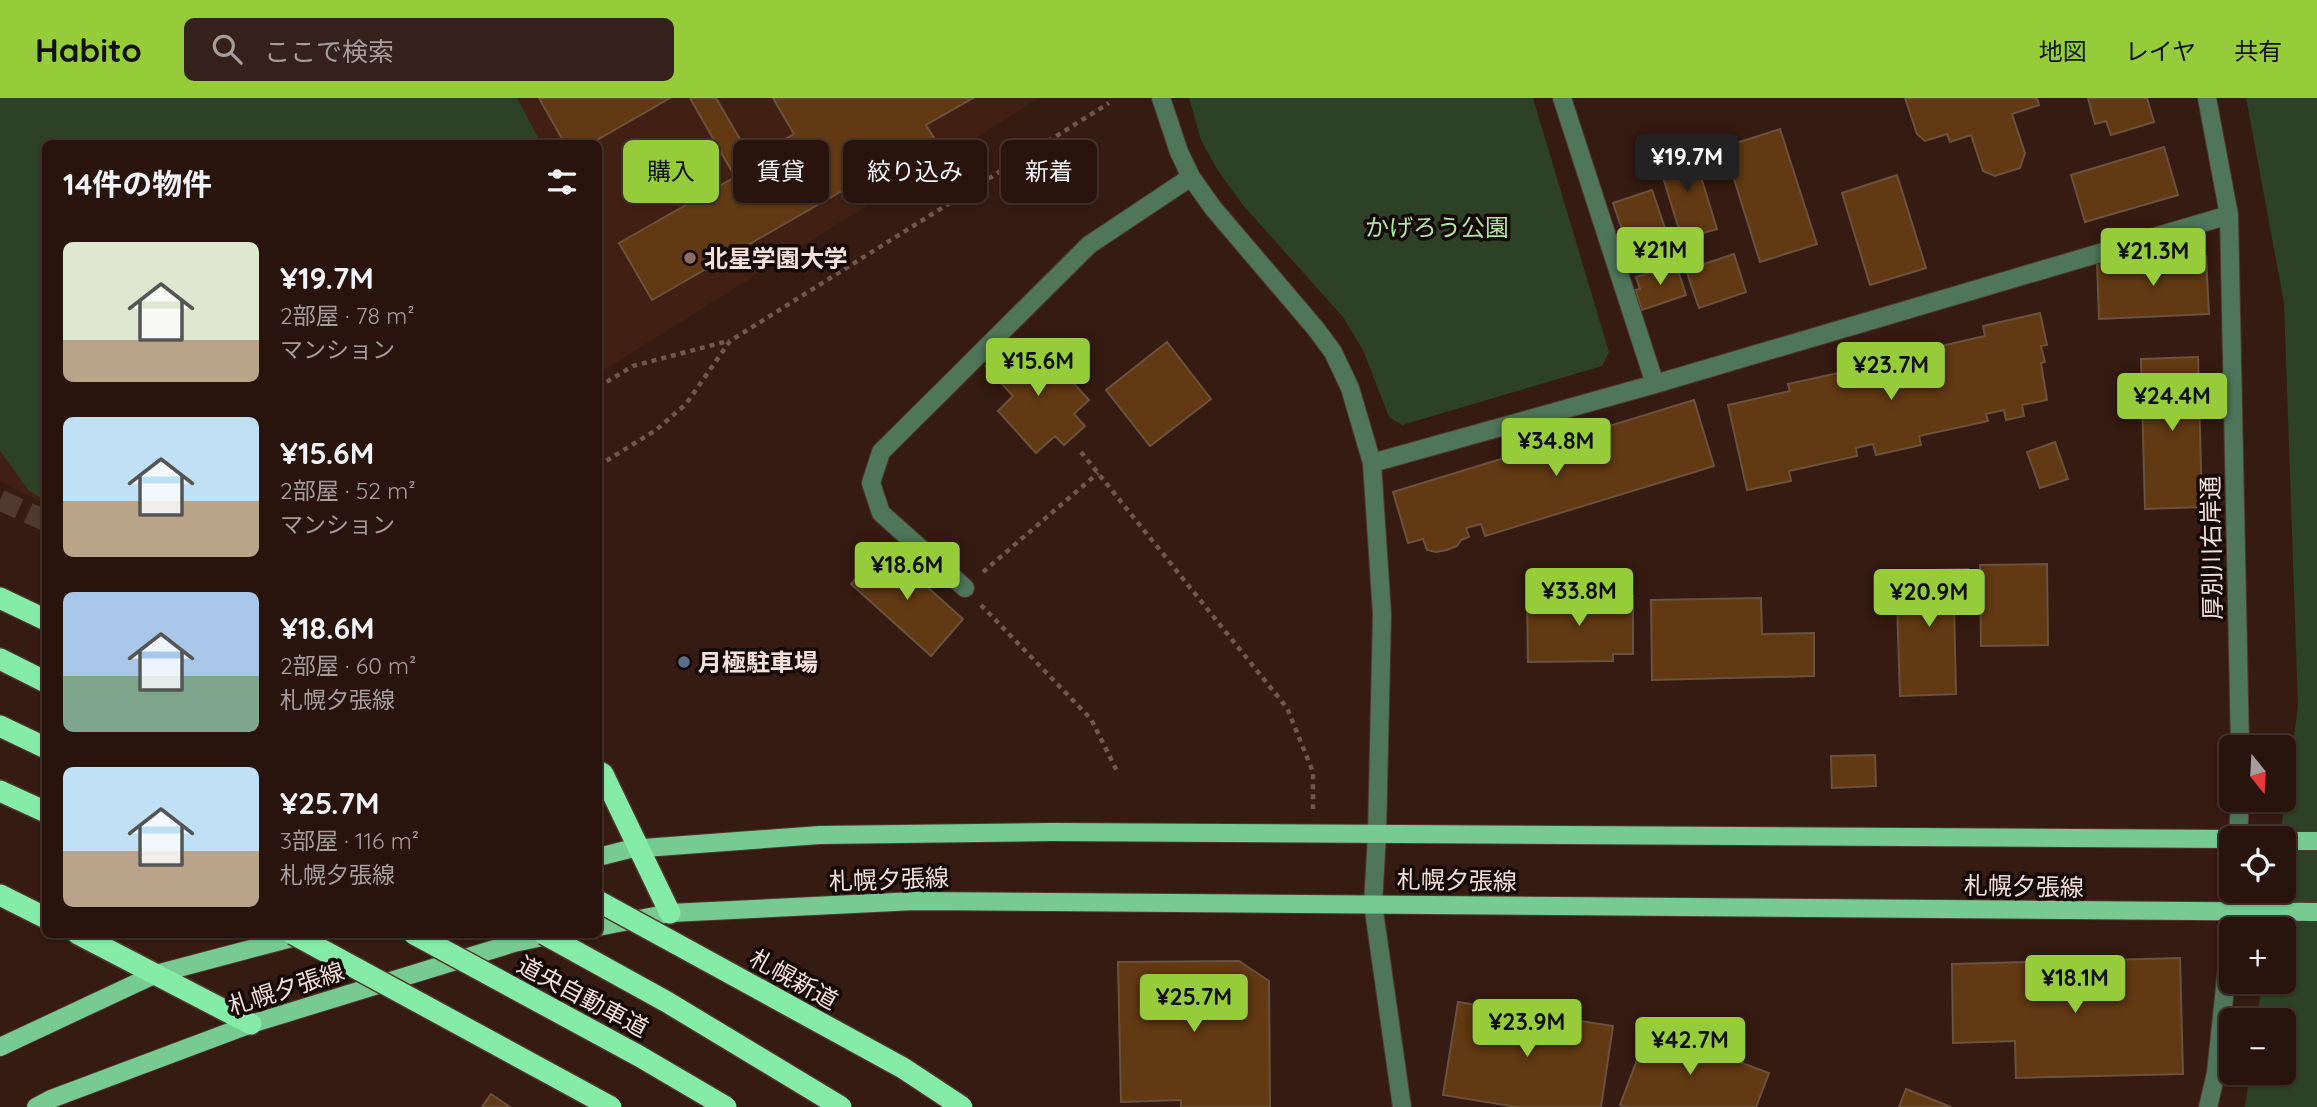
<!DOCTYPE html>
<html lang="ja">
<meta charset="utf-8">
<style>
:root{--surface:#28140d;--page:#34211b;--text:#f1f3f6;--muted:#a59e9d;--line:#44332e;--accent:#96cc3a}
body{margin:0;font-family:Quicksand,"Noto Sans JP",sans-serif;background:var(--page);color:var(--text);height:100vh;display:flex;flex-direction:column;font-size:26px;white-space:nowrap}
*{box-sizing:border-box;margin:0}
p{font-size:23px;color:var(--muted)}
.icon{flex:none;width:38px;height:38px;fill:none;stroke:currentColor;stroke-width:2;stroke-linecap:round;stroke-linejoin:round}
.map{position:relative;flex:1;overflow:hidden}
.details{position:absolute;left:42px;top:42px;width:560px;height:798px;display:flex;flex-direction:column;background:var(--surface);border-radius:10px;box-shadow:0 2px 5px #0004,0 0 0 2px var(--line)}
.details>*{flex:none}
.hud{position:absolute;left:623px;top:42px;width:665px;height:63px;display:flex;gap:14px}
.needle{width:46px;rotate:162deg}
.buttons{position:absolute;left:2219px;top:637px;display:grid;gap:14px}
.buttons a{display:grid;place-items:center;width:77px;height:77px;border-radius:10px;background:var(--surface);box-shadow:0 2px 5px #0004,0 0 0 2px var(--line);font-size:35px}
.price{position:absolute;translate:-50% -60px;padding:0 16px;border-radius:7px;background:var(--accent);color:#111;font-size:23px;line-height:46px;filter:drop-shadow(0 2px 4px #0008)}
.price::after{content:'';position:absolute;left:50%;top:42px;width:21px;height:16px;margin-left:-10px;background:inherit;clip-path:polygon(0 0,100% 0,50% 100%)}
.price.current{background:#222;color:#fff}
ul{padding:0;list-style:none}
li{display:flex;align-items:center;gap:21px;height:175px;padding:0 21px}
li span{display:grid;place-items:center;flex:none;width:196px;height:140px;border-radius:10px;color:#555}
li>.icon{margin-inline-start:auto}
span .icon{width:84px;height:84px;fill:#fffc;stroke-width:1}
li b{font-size:30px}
h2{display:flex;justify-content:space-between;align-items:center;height:84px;padding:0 21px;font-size:30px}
.tag{padding:0 24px;border-radius:10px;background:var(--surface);box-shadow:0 2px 5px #0004,0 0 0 2px var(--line);font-size:24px;line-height:63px}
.tag.current{background:var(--accent);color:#111}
header{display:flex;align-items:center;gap:42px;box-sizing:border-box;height:98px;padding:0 35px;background:var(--accent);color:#111}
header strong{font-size:33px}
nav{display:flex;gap:38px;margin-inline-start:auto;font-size:24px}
.search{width:490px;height:63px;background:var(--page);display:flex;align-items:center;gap:18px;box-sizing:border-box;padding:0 24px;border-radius:10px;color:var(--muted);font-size:26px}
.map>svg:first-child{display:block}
</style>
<header>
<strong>Habito</strong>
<div class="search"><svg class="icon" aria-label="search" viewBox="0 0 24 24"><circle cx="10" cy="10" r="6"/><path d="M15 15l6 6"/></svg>ここで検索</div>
<nav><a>地図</a><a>レイヤ</a><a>共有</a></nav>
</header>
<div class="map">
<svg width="2317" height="1009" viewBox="0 0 2317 1009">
<rect width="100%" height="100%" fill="#351b11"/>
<path fill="#412013" d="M0,0H1039L599,275L598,46H46L45,406L0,383Z"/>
<path fill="#2d4126" d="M0,0H517L541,45L46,46L45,402L29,393L0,353Z
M1189,0H1533L1609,254L1602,268L1402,327L1389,319L1363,252L1343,219L1242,106L1217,71L1201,42Z
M2246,0H2317V1009H2245L2250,975H2284V922H2257L2262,884H2284V831H2268L2273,793H2284V740H2280L2298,608L2284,205Z"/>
<path fill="#613912" stroke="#6b523e" stroke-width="2" d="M539,0H670L590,46H565Z
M690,0H716L751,60L794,36L773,0H973L926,27L934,40L652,202L619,145L735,79Z
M1905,0H2037L2039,7L2012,16L2025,55L2020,70L1995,78L1983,73L1971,37L1950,44L1947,36L1925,43L1917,36Z
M2088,0H2147L2154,24L2111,37L2106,23L2095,26Z
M1780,31L1817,146L1760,164L1724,49Z
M2164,49L2178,97L2085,124L2071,77Z
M1692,50L1717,131L1682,141L1657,60Z
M1897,77L1926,170L1870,187L1842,95Z
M1652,92L1669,142L1630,155L1613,105Z
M1734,156L1746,194L1699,210L1686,172Z
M2206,158L2209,216L2099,221L2097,163Z
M1676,166L1686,197L1642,212L1635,192L1640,191L1636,179Z
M2040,215L2047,247L2041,248L2045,264L2041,265L2047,302L2022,307L2024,318L2006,322L2004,312L1986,316L1988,323L1919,338L1921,347L1876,357L1873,346L1856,350L1857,358L1789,373L1791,383L1747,392L1728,307L1790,293L1788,286L1920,257L1919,253L1985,238L1983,228Z
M1015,241L1046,274L1055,265L1089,302L1074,316L1085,328L1064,347L1055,338L1036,355L998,313L1013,298L986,268Z
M1167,244L1211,301L1150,348L1106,292Z
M2198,259L2202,409L2145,411L2141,261Z
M1694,302L1714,368L1485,438L1481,426L1466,430L1469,439L1461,442L1457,448L1447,452L1436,454L1427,452L1423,441L1408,445L1393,394Z
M2055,344L2068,381L2040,390L2027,354Z
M884,450L963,521L931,558L851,486Z
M2047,466L2048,547L1981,548L1980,467Z
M1968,471V508H1954L1956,596L1900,598L1896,473Z
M1633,498V556H1613V563L1528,564L1527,499Z
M1761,500L1762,536L1814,535V578L1652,582L1651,502Z
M1875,657L1876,688L1832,690L1831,658Z
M2180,860L2183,976L2016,980L2015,943L1953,945L1952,866Z
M1239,863L1269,883L1270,1009H1181V1002L1121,1004L1118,864Z
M1458,904L1613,928L1601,1009H1517L1443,997Z
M1649,930L1769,975L1756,1009H1626L1620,1007Z
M1906,991L1951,1009H1899Z
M491,996L510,1009H482Z"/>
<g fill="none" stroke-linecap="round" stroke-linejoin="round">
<path stroke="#52392f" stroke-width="21" stroke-dasharray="21 10" stroke-linecap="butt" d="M0,402L46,423"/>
<defs>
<path id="minor" d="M1161,0L1179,54L1191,79L1213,110L1316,231L1333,254L1350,290L1372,365L1382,516L1377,737L1373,806L1402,1009
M1562,0L1655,286
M2207,0L2229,117L2240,649
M1372,365L1655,286L2229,117
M965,490L881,415L871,385L881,354L1089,147L1191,79
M2238,740L2240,702
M2208,1009L2216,975L2231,833"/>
<path id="major" d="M2284,743H2317
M598,759L630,751L820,737L1052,734L2231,741
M598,829L670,815L915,803L2317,814
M0,949L156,876L307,836
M36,1009L51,1001L251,926L514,845L557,836"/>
<path id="highway" d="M0,500L46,522
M0,561L46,584
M0,628L46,650
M598,673L603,676L670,815
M0,693L46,714
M0,797L46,820
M78,836L251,926"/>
</defs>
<use href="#minor" stroke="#50372d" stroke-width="20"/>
<use href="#major" stroke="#50372d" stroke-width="20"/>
<use href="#highway" stroke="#50372d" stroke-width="24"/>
<path stroke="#6f574e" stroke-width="4.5" stroke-dasharray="5 5" stroke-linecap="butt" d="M598,289L633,268L728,243
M1081,354L1287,610L1313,674V711
M598,368L656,332L686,306L730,243L1109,5
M983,474L1098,375
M981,507L1091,621L1117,673"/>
<use href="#minor" stroke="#4f765b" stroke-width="18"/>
<use href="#major" stroke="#77cb92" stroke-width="18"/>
<use href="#highway" stroke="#85eca7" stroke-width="21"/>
<defs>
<path id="highway-bridge" d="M598,803L903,970L962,1009
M293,836L611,1009
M414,836L639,958L726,1009
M544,836L667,904L841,1009"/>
</defs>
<use href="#highway-bridge" stroke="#50372d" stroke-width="24" stroke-linecap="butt"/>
<use href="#highway-bridge" stroke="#85eca7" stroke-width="21"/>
</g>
<circle fill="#8d6e63" stroke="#150905" stroke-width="2.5" cx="690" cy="160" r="7"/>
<circle fill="#5c6f8a" stroke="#150905" stroke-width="2.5" cx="684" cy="564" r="7"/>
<g text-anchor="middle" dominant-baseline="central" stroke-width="7" stroke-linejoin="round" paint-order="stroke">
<g font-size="24" fill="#b1e49e" stroke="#150905">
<text x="1437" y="129">かげろう公園</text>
</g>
<g font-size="24" font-weight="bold" fill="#f3e0d9" stroke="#150905" text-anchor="start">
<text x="704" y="160">北星学園大学</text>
<text x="698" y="564">月極駐車場</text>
</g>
<g font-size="24" fill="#f3e0d9" stroke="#150905">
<text transform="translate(2211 450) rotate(-91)">厚別川右岸通</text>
<text transform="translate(889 781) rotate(-2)">札幌夕張線</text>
<text transform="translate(1457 782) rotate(1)">札幌夕張線</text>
<text transform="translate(2024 788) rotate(1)">札幌夕張線</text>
<text transform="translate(794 881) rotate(29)">札幌新道</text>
<text transform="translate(286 890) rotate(-18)">札幌夕張線</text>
<text transform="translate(583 898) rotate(28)">道央自動車道</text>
</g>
</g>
</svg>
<div class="buttons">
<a><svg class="needle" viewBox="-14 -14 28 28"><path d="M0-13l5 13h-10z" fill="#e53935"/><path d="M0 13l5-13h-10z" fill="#a59e9d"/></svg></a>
<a><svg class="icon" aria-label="locate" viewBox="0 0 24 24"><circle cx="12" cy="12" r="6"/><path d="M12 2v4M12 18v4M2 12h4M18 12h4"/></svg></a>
<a>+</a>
<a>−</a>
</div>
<b class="price current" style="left:1687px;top:96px">¥19.7M</b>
<b class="price" style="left:1660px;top:189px">¥21M</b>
<b class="price" style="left:2153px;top:190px">¥21.3M</b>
<b class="price" style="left:1038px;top:300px">¥15.6M</b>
<b class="price" style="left:1891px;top:304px">¥23.7M</b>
<b class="price" style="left:2172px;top:335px">¥24.4M</b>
<b class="price" style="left:1556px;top:380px">¥34.8M</b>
<b class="price" style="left:907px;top:504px">¥18.6M</b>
<b class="price" style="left:1579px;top:530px">¥33.8M</b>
<b class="price" style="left:1929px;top:531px">¥20.9M</b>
<b class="price" style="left:2075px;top:917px">¥18.1M</b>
<b class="price" style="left:1194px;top:936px">¥25.7M</b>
<b class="price" style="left:1527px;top:961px">¥23.9M</b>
<b class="price" style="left:1690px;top:979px">¥42.7M</b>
<div class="hud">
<a class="tag current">購入</a>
<a class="tag">賃貸</a>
<a class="tag">絞り込み</a>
<a class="tag">新着</a>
</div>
<section class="details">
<h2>14件の物件<svg class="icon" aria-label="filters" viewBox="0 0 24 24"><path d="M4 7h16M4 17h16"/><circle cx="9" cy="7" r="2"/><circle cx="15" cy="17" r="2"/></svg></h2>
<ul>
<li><span style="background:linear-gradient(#dfe7d0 70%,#b9a48a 0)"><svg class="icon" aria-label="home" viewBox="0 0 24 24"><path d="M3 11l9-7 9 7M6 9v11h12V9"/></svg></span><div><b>¥19.7M</b><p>2部屋 · 78 m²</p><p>マンション</p></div></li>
<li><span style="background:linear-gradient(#bfe0f5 60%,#b9a48a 0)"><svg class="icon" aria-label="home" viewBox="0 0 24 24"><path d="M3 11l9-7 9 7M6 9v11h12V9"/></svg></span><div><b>¥15.6M</b><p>2部屋 · 52 m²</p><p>マンション</p></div></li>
<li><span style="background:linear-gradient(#a9c7e8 60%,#7fa58c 0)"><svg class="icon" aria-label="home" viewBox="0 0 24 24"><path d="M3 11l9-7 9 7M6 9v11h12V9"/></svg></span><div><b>¥18.6M</b><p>2部屋 · 60 m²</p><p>札幌夕張線</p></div></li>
<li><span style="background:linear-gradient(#bfe0f5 60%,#b9a48a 0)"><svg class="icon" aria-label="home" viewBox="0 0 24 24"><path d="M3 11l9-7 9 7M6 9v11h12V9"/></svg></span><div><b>¥25.7M</b><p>3部屋 · 116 m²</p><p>札幌夕張線</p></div></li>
</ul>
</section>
</div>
